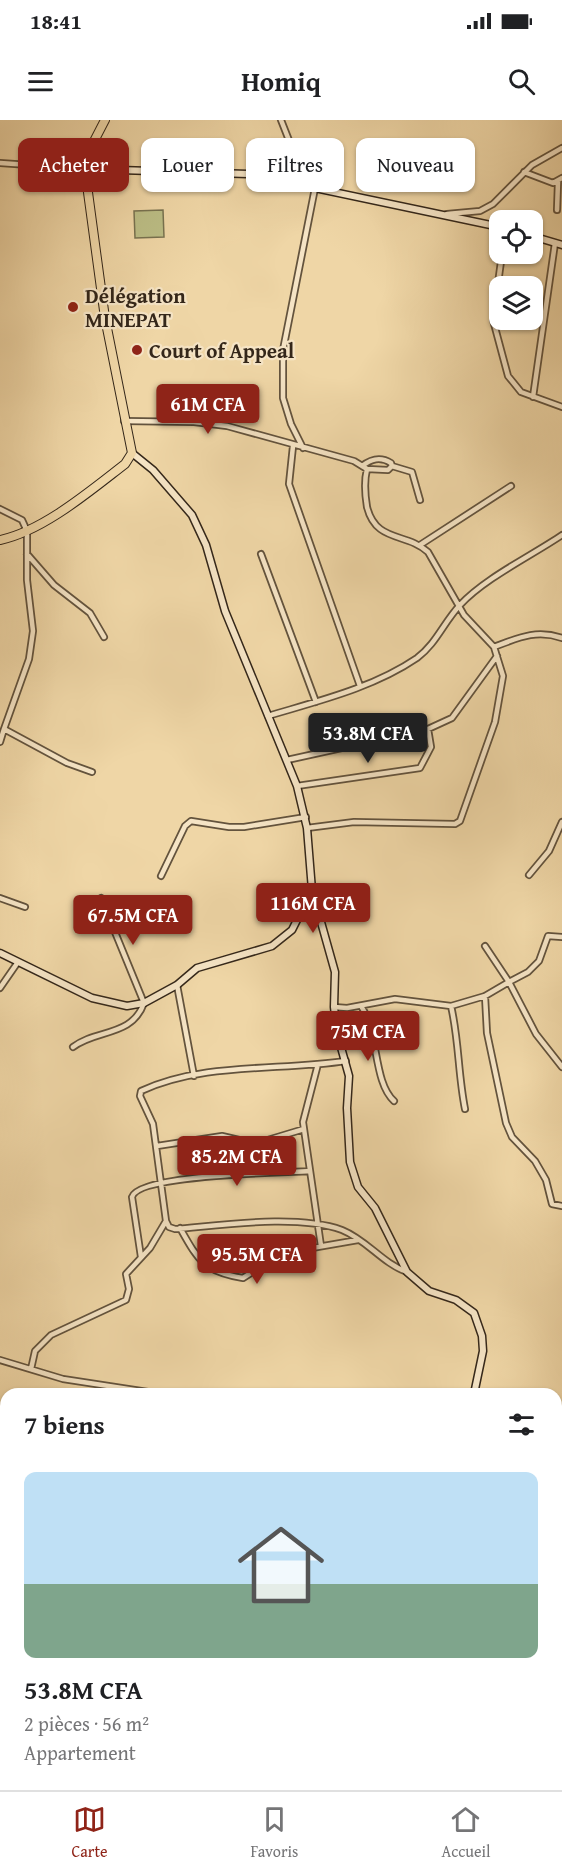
<!DOCTYPE html>
<html lang="fr">
<meta charset="utf-8">
<style>
:root{--surface:#fff;--page:#f6f6f6;--text:#202124;--muted:#757577;--line:#e0e0e0;--accent:#8f2418}
body{margin:0;font-family:"Gentium Book Plus",serif;background:var(--page);color:var(--text);height:100vh;display:flex;flex-direction:column;font-size:22px;white-space:nowrap}
*{box-sizing:border-box;margin:0}
p{font-size:20px;color:var(--muted)}
.icon{flex:none;width:33px;height:33px;fill:none;stroke:currentColor;stroke-width:2;stroke-linecap:round;stroke-linejoin:round}
.map{position:relative;flex:1;overflow:hidden}
.side{position:absolute;left:0px;top:1268px;width:562px;height:404px;display:flex;flex-direction:column;background:var(--surface);border-radius:18px 18px 0 0;box-shadow:0 2px 4px #0004}
.side>*{flex:none}
.guide{position:absolute;left:18px;top:18px;width:526px;height:54px;display:flex;gap:12px}
.controls{position:absolute;left:489px;top:90px;display:grid;gap:12px}
.controls a{display:grid;place-items:center;width:54px;height:54px;border-radius:12px;background:var(--surface);box-shadow:0 2px 4px #0004;font-size:30px}
.price{position:absolute;translate:-50% -51px;padding:0 14px;border-radius:6px;background:var(--accent);color:#fff;font-size:20px;line-height:39px;filter:drop-shadow(0 2px 3px #0008)}
.price::after{content:'';position:absolute;left:50%;top:36px;width:18px;height:14px;margin-left:-9px;background:inherit;clip-path:polygon(0 0,100% 0,50% 100%)}
.price.active{background:#222;color:#fff}
ul{padding:0;list-style:none}
li{display:grid;align-content:center;gap:12px;height:318px;padding:0 24px}
li+li{border-top:2px solid var(--line)}
li span{display:grid;place-items:center;height:186px;border-radius:12px;color:#555}
li>.icon{margin-inline-start:auto}
span .icon{width:108px;height:108px;fill:#fffc;stroke-width:1}
li b{font-size:26px}
h2{display:flex;justify-content:space-between;align-items:center;height:72px;padding:0 24px;font-size:26px}
.pill{padding:0 21px;border-radius:12px;background:var(--surface);box-shadow:0 2px 4px #0004;font-size:21px;line-height:54px}
.pill.active{background:var(--accent);color:#fff}
.status{display:flex;justify-content:space-between;align-items:center;height:42px;padding:0 30px;background:var(--surface);direction:ltr}
.status svg{height:16px;fill:currentColor}
header{display:flex;justify-content:space-between;align-items:center;height:78px;padding:0 24px;background:var(--surface);font-size:27px;font-weight:600}
.dock{display:flex;justify-content:space-around;align-items:center;height:84px;border-top:2px solid var(--line);background:var(--surface);font-size:16px;color:var(--muted)}
.dock a{display:grid;justify-items:center;gap:3px}
.dock .active{color:var(--accent)}
.map>svg:first-child{display:block}
</style>
<div class="status"><b>18:41</b><svg viewBox="0 0 49 12"><path d="M0 12V9h3v3zM5 12V6h3v6zM10 12V3h3v9zM15 12V0h3v12zM26 1h20v11H26zM47 4h2v5h-2z"/></svg></div>
<header><svg class="icon" aria-label="menu" viewBox="0 0 24 24"><path d="M4 6h16M4 12h16M4 18h16"/></svg>Homiq<svg class="icon" aria-label="search" viewBox="0 0 24 24"><circle cx="10" cy="10" r="6"/><path d="M15 15l6 6"/></svg></header>
<div class="map">
<svg width="562" height="1670" viewBox="0 0 562 1670">
<rect width="100%" height="100%" fill="#efd6a6"/>
<filter id="stains"><feTurbulence type="fractalNoise" baseFrequency=".00333" numOctaves="4"/><feColorMatrix values="0 0 0 0 .2 0 0 0 0 .09 0 0 0 0 .02 0 0 0 .5 -.17"/></filter>
<radialGradient id="worn" r=".72"><stop offset=".6" stop-color="#630" stop-opacity="0"/><stop offset="1" stop-color="#630" stop-opacity=".3"/></radialGradient>
<path fill="#bbbd85" stroke="#787250" stroke-width="1.5" d="M163,90L164,117L135,118L134,91Z"/>
<g fill="none" stroke-linecap="round" stroke-linejoin="round">
<defs>
<path id="street" d="M281,0L292,28L315,68L283,230V278L291,304L303,328
M0,43L87,49
M524,52L553,63L562,58
M557,90L558,62
M447,94L480,91L493,84L532,45L562,28
M502,134L493,200L508,256L521,272L562,287
M533,277L555,123
M124,301L194,302L227,306L354,341L367,349L388,350L392,346L391,343C380,336 371,339 362,346
M293,326L289,364L360,566
M392,346L412,352L420,380
M0,389L22,400L27,411V460L33,511L29,539L4,609L67,643L92,652
M420,425L511,366
M27,434L54,465L90,493L104,517
M261,434L316,582
M494,527C518,518 536,509 562,518
M268,596C318,581 373,568 417,538C436,524 444,502 460,485C485,458 531,436 562,415
M0,622L4,609
M287,640L428,609L452,598L497,536
M297,666L420,648L431,627L428,609
M307,708L354,702L455,704L460,701L495,602L503,556L494,527L464,495L428,432C406,412 376,423 367,387C365,375 364,361 367,349
M529,755L549,731L562,702
M161,756L185,706L191,701L229,707H244L306,697
M0,778L25,787
M485,826L509,862L528,852L539,841L548,816L562,817
M177,865L194,956
M0,868L18,842
M485,876L487,913L506,1003L512,1017L535,1041L546,1060L552,1084L562,1086
M361,886C379,912 373,962 394,981
M451,886C459,920 458,954 465,989
M334,887L347,888L395,879L451,886L485,876L509,862L536,914L562,947
M73,927C96,909 132,917 144,883L101,778
M346,941C279,951 204,942 141,971L140,976L153,1004L166,1101L169,1107L175,1109C224,1105 297,1094 342,1110C367,1120 382,1143 407,1152
M318,944L303,1002L321,1126
M157,1026L222,1016L252,1023L261,1022L304,1009
M180,1108C198,1140 204,1152 243,1158L283,1133L358,1120
M141,1137L132,1077C138,1054 284,1053 310,1051
M0,1240L63,1259L161,1274
M31,1249L35,1231L51,1215L126,1180L129,1169L126,1154L150,1128L166,1101
M556,1292H562
M556,1410H562
M0,1460L6,1459
M556,1553L562,1550
M124,1665V1670
M501,1665L505,1670"/>
<path id="secondary" d="M87,49L248,54L500,107
M532,116L562,125
M132,333L153,350L192,395L206,425L225,491L297,666L307,708L312,770L335,852L334,887L337,913L349,956L347,988L350,1042L358,1067L375,1088L407,1152L429,1171L456,1180L474,1193L482,1216L483,1231L474,1274
M0,833L92,878L127,886L144,883L177,865L197,848L272,826L292,810L312,770"/>
<path id="highway" d="M0,420C43,411 90,371 125,344L132,333L105,198L87,65L91,27L105,0"/>
</defs>
<use href="#street" stroke="#63533d" stroke-width="8"/>
<use href="#secondary" stroke="#34271a" stroke-width="9"/>
<use href="#highway" stroke="#34271a" stroke-width="10"/>
<use href="#street" stroke="#f5e4c5" stroke-width="4.5"/>
<use href="#secondary" stroke="#f5e4c5" stroke-width="6"/>
<use href="#highway" stroke="#efd6a6" stroke-width="8"/>
</g>
<g fill="#8f2418" stroke="#f5e4c5" stroke-width="2">
<circle cx="73" cy="187" r="6"/>
<circle cx="137" cy="230" r="6"/>
</g>
<g text-anchor="middle" dominant-baseline="central" stroke-width="4.5" stroke-linejoin="round" paint-order="stroke">
<g font-size="21" font-weight="bold" fill="#34271a" stroke="#f5e4c5" text-anchor="start">
<text x="85" y="175">Délégation<tspan x="85" dy="24">MINEPAT</tspan></text>
<text x="149" y="230">Court of Appeal</text>
</g>
</g>
<rect width="100%" height="100%" filter="url(#stains)"/>
<rect width="100%" height="100%" fill="url(#worn)"/>
</svg>
<div class="controls">
<a><svg class="icon" aria-label="locate" viewBox="0 0 24 24"><circle cx="12" cy="12" r="6"/><path d="M12 2v4M12 18v4M2 12h4M18 12h4"/></svg></a>
<a><svg class="icon" aria-label="layers" viewBox="0 0 24 24"><path d="M12 4l9 5-9 5-9-5zM3 14l9 5 9-5"/></svg></a>
</div>
<b class="price" style="left:208px;top:315px">61M CFA</b>
<b class="price active" style="left:368px;top:644px">53.8M CFA</b>
<b class="price" style="left:313px;top:814px">116M CFA</b>
<b class="price" style="left:133px;top:826px">67.5M CFA</b>
<b class="price" style="left:368px;top:942px">75M CFA</b>
<b class="price" style="left:237px;top:1067px">85.2M CFA</b>
<b class="price" style="left:257px;top:1165px">95.5M CFA</b>
<div class="guide">
<a class="pill active">Acheter</a>
<a class="pill">Louer</a>
<a class="pill">Filtres</a>
<a class="pill">Nouveau</a>
</div>
<section class="side">
<h2>7 biens<svg class="icon" aria-label="filters" viewBox="0 0 24 24"><path d="M4 7h16M4 17h16"/><circle cx="9" cy="7" r="2"/><circle cx="15" cy="17" r="2"/></svg></h2>
<ul>
<li><span style="background:linear-gradient(#bfe0f5 60%,#7fa58c 0)"><svg class="icon" aria-label="home" viewBox="0 0 24 24"><path d="M3 11l9-7 9 7M6 9v11h12V9"/></svg></span><div><b>53.8M CFA</b><p>2 pièces · 56 m²</p><p>Appartement</p></div></li>
</ul>
</section>
</div>
<nav class="dock">
<a class="active"><svg class="icon" aria-label="map" viewBox="0 0 24 24"><path d="M3 6l6-2 6 2 6-2v14l-6 2-6-2-6 2zM9 4v14M15 6v14"/></svg>Carte</a>
<a><svg class="icon" aria-label="saved" viewBox="0 0 24 24"><path d="M7 4h10v16l-5-4-5 4z"/></svg>Favoris</a>
<a><svg class="icon" aria-label="home" viewBox="0 0 24 24"><path d="M3 11l9-7 9 7M6 9v11h12V9"/></svg>Accueil</a>
</nav>
